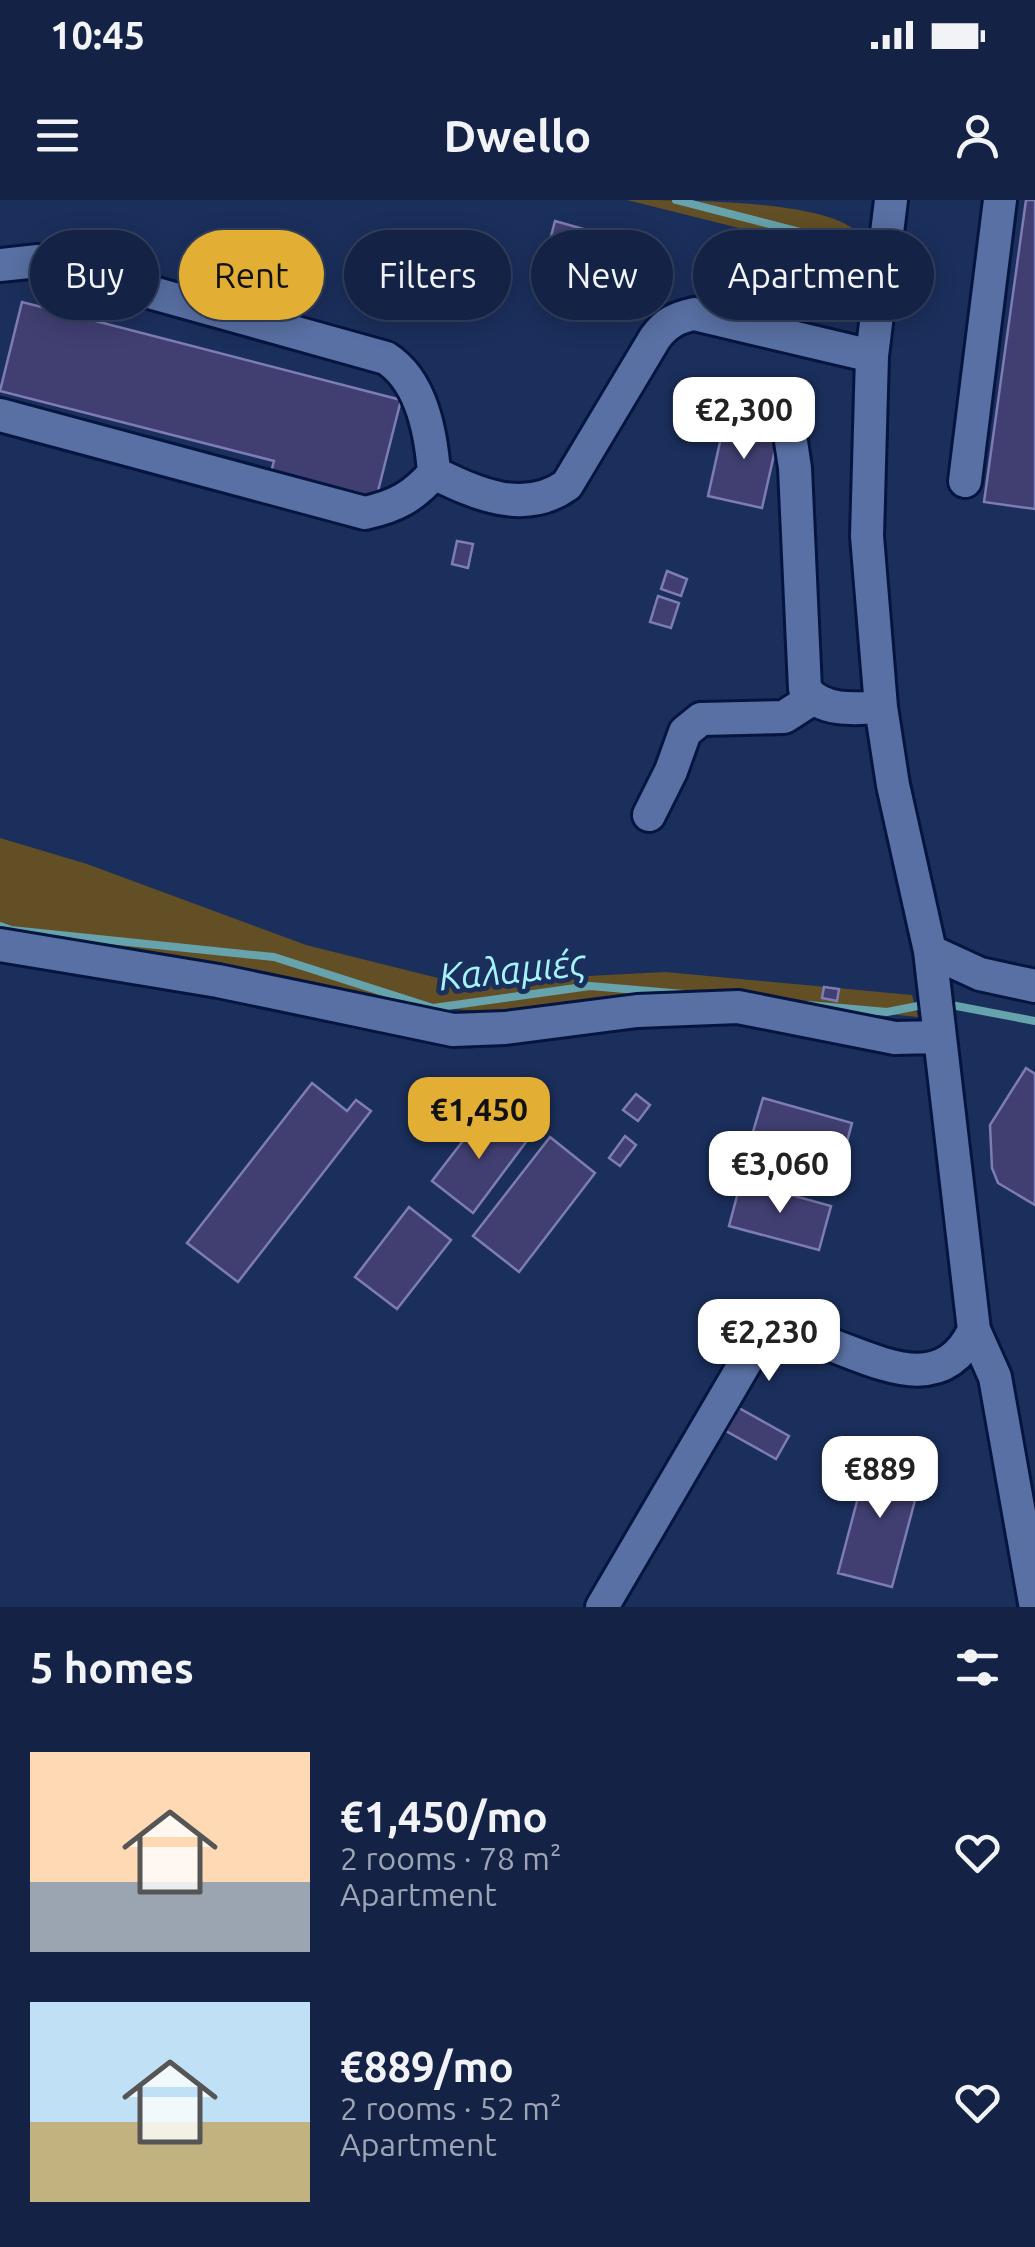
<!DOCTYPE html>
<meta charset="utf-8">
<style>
:root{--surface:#142345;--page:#212f50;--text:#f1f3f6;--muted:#9da4b3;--line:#33405e;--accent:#e2ae34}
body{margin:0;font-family:Ubuntu,sans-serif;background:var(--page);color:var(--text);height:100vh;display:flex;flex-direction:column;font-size:38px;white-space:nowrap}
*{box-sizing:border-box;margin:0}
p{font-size:32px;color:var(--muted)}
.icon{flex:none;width:55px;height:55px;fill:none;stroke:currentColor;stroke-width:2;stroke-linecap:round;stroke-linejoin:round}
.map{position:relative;height:1407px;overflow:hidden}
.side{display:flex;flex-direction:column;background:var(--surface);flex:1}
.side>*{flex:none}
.top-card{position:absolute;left:30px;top:30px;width:975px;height:90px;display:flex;gap:20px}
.price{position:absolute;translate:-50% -85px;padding:0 22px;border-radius:20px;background:#fff;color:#222;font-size:32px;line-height:65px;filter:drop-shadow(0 2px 5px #0008)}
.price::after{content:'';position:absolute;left:50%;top:60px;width:30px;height:22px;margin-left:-15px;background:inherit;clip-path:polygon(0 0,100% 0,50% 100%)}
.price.selected{background:var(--accent);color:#111}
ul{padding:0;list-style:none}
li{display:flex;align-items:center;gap:30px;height:250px;padding:0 30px}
li span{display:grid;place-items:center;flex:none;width:280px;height:200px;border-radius:0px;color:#555}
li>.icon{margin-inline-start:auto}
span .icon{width:120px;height:120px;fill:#fffc;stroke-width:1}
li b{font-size:42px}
h2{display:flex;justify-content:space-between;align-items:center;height:120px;padding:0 30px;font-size:42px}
.tag{padding:0 35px;border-radius:45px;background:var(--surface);box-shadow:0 5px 25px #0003,0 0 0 2px var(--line);font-size:35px;line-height:90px}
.tag.selected{background:var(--accent);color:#111}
.status{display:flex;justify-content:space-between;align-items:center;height:70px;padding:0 50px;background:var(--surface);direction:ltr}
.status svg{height:28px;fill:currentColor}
header{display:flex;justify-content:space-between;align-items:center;height:130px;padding:0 30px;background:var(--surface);font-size:45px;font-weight:700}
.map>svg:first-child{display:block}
</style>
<div class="status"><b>10:45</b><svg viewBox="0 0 49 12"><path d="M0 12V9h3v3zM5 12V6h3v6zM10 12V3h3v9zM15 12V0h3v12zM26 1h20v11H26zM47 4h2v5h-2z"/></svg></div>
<header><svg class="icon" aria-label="menu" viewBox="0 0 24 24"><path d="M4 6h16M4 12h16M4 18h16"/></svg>Dwello<svg class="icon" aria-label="person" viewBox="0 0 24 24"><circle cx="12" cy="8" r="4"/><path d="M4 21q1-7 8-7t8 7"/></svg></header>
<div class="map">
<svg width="1035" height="1407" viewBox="0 0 1035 1407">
<rect width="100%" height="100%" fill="#1b2f5c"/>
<path fill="#624f25" d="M627,0C682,0 814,0 852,28L851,56Z
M0,638L87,664L306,745L458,783L665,772L912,795L918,817L670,791L515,815L436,807L242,771L0,732Z"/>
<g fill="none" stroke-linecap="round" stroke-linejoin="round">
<path stroke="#66a3ad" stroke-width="8" d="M676,0L870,50
M0,726L11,730L274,757L433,808L590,786L684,794
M946,804L1035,821
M808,805L887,812L928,804"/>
</g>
<path fill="#413f71" stroke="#7d7cb4" stroke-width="2.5" d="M1026,0H1035V309L984,302Z
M555,21L647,47L636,85L545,59Z
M22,102L401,200L375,303L270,276L274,261L0,191Z
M726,215L780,228L762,308L708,296Z
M457,341L473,344L468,368L452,364Z
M667,371L687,379L681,396L661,389Z
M658,396L679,403L671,428L650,422Z
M824,787L839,789L837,801L822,798Z
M1026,868L1035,874V1005L998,983L992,968L990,925Z
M312,883L347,911L356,900L371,911L238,1082L187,1043Z
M636,894L650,905L638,921L623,910Z
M763,898L852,923L840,968L750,942Z
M486,911L526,942L473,1013L432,981Z
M625,936L636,945L620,966L609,958Z
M550,937L595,973L519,1072L473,1036Z
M741,981L831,1006L819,1050L729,1026Z
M409,1007L451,1040L397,1109L355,1077Z
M739,1208L789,1236L776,1259L726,1231Z
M869,1256L923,1270L892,1387L838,1373Z"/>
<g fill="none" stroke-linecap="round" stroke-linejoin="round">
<defs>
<path id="minor" d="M891,0L872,156L867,336L881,507L893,585L930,751L974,1130L995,1177L1035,1403
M0,65L38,61L386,158C422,181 431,233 434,273C413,297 396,306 365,313L0,215
M776,209L789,228L795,268L805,489C821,512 855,509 881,507
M434,273C475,293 524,316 567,285L655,138C666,123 676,118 694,114L872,156
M965,281L1000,0
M649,615L671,571L685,532L701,519L784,517L812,499
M0,745L218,781L453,830L505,828L637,811L738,807L895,838L939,837
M930,751L980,774L1035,786
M602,1407L748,1158C756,1147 763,1135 776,1131C786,1129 798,1134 807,1137C864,1152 938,1206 974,1130"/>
</defs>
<use href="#minor" stroke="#05153f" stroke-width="38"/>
<use href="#minor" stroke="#5870a3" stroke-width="32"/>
</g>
<g text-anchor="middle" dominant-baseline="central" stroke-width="10" stroke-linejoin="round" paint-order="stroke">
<g font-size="38" font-style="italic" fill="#a4f3fc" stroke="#1b2f5c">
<text transform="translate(512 769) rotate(-6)">Καλαμιές</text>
</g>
</g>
</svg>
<b class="price" style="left:744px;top:262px">€2,300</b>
<b class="price selected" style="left:479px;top:962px">€1,450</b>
<b class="price" style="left:780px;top:1016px">€3,060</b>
<b class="price" style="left:769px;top:1184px">€2,230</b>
<b class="price" style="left:880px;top:1321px">€889</b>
<div class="top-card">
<a class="tag">Buy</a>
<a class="tag selected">Rent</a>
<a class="tag">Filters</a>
<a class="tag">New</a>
<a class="tag">Apartment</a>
</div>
</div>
<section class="side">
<h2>5 homes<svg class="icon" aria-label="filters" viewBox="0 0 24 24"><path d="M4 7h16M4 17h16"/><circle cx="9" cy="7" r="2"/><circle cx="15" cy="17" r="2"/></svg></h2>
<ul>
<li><span style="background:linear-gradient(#ffd9b3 65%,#9aa5b1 0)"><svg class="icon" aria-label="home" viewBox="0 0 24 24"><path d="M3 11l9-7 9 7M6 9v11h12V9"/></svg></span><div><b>€1,450/mo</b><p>2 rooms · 78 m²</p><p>Apartment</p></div><svg class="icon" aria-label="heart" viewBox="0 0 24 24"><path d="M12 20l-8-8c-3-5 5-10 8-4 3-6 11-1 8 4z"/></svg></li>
<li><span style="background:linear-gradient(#bfe0f5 60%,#c2b280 0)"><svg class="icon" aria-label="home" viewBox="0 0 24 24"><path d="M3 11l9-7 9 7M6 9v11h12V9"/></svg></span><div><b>€889/mo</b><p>2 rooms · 52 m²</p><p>Apartment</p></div><svg class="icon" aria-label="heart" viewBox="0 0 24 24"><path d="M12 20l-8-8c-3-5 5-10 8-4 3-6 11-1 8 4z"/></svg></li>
</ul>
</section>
